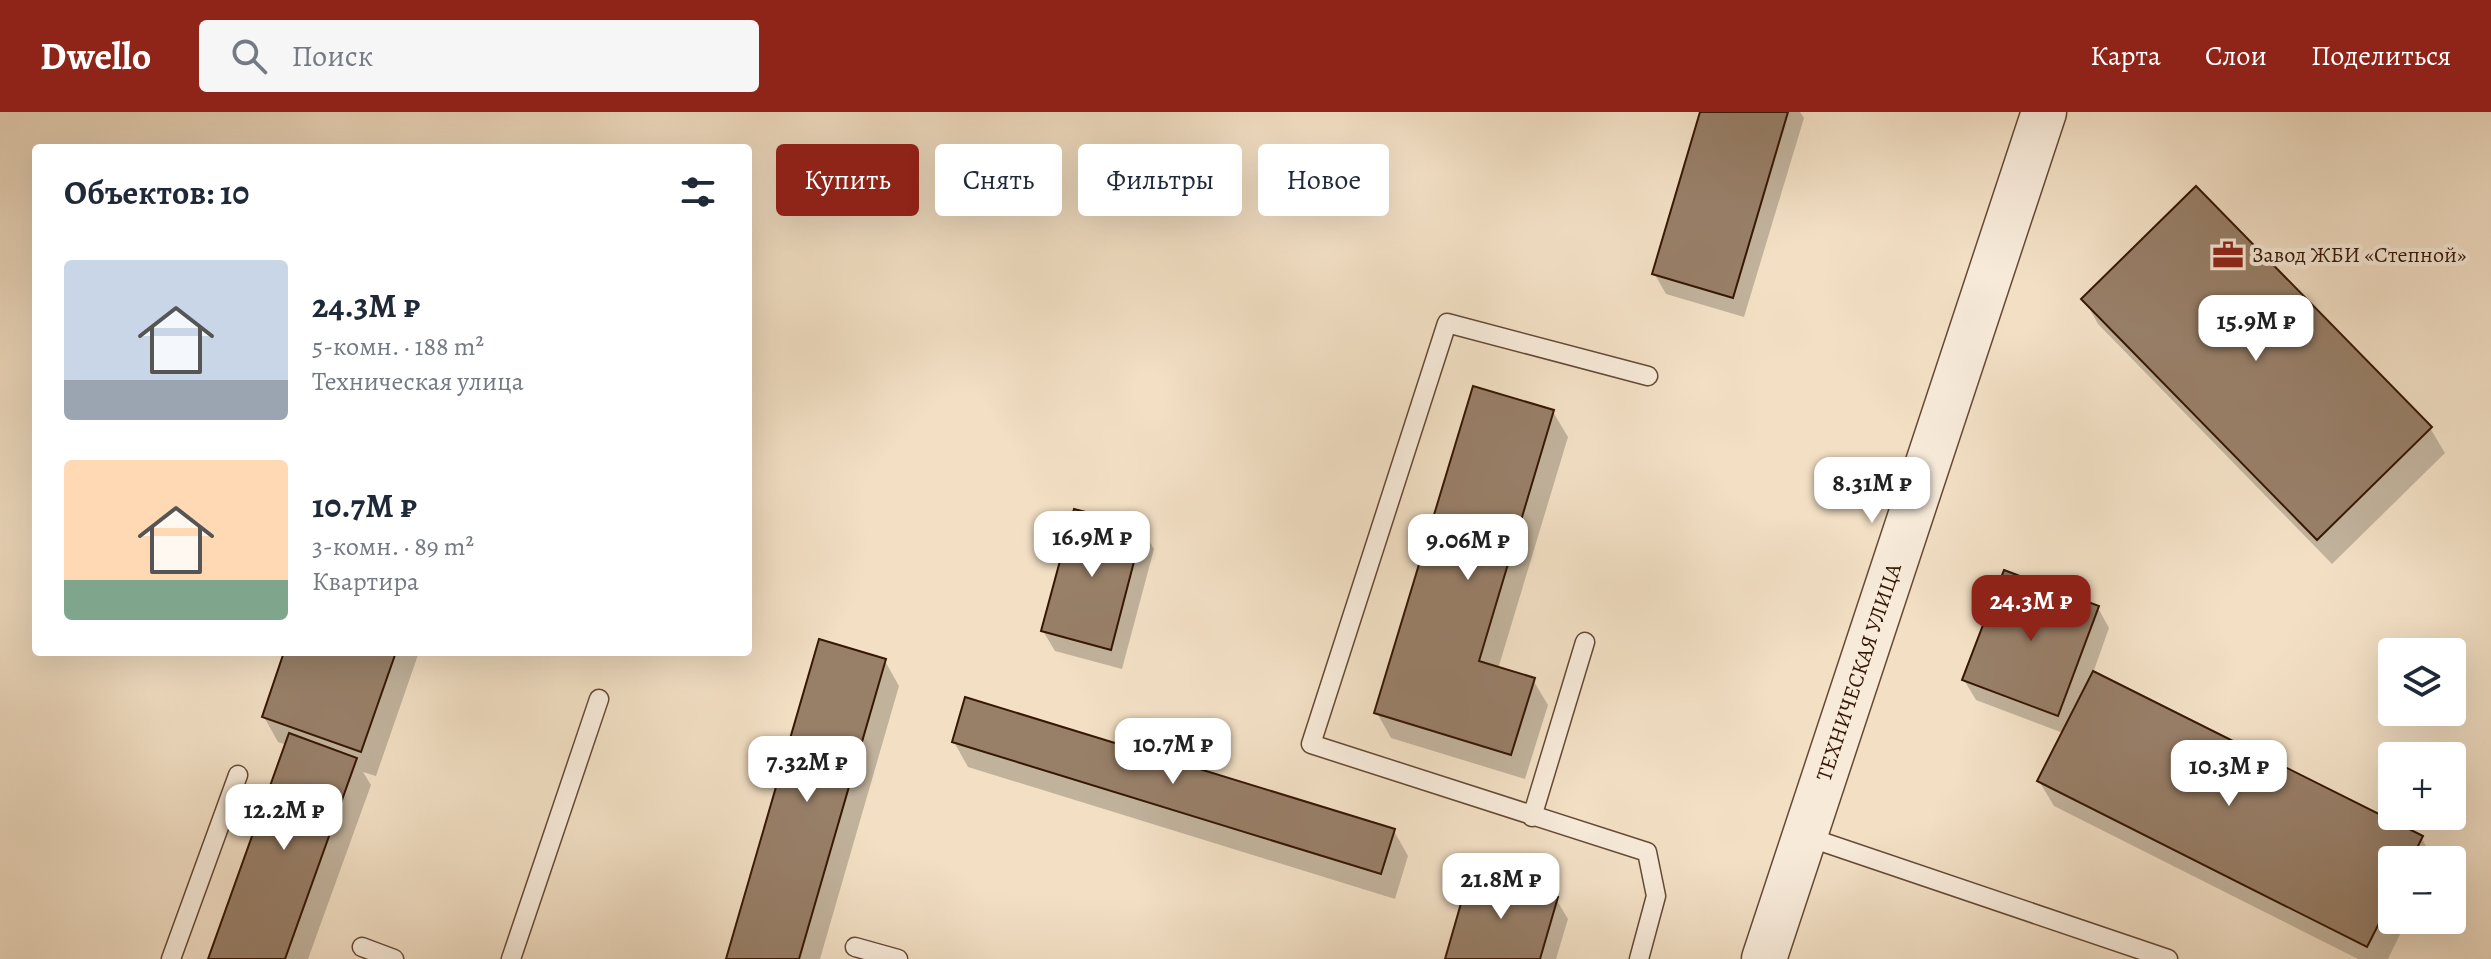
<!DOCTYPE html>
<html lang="ru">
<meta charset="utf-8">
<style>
:root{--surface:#fff;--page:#f6f6f7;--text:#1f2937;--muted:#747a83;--accent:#8f2418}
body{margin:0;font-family:Alegreya,serif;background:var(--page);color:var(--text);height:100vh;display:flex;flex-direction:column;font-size:30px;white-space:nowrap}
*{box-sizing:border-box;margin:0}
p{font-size:26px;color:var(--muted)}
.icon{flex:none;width:44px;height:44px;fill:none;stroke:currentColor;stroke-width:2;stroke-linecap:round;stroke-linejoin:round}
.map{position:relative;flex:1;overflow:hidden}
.sheet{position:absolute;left:32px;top:32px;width:720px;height:512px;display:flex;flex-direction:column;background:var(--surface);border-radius:8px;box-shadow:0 8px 32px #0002}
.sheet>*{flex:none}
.top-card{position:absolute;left:776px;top:32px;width:760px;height:72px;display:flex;gap:16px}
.tools{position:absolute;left:2378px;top:526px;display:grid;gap:16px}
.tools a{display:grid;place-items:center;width:88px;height:88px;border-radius:8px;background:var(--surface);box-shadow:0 8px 32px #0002;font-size:40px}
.price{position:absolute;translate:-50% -68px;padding:0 18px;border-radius:16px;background:#fff;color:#222;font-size:26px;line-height:52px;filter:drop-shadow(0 2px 4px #0008)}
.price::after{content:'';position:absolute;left:50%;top:48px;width:24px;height:18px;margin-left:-12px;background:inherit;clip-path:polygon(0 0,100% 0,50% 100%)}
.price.active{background:var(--accent);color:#fff}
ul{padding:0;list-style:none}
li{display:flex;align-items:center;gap:24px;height:200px;padding:0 32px}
li span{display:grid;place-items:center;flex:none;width:224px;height:160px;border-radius:8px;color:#555}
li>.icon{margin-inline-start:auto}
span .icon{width:96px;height:96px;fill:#fffc;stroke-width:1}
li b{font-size:34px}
h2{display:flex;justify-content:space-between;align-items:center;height:96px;padding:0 32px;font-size:34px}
.chip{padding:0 28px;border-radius:8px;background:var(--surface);box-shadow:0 8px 32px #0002;font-size:28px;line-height:72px}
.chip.active{background:var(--accent);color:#fff}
header{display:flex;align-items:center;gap:48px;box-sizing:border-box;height:112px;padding:0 40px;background:var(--accent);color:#fff}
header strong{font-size:38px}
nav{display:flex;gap:44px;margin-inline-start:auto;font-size:28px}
.search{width:560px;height:72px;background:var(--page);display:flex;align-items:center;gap:20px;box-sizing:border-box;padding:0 28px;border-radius:8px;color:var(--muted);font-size:30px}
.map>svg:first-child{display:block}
</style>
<header>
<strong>Dwello</strong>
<div class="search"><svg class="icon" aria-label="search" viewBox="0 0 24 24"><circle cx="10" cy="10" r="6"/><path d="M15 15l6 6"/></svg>Поиск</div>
<nav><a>Карта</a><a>Слои</a><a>Поделиться</a></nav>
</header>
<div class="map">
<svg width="2491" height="847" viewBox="0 0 2491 847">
<rect width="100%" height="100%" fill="#f2dfc4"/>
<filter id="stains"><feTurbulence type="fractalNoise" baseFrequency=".0025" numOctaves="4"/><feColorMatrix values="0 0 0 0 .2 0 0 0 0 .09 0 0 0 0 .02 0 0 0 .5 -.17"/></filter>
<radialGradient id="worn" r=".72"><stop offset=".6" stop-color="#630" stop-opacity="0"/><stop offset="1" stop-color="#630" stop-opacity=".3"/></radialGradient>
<path fill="#0003" d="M1702,0H1800L1804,6L1744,205L1666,182L1654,161Z
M2084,187L2430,316L2445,341L2332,452L2098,212Z
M1553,300L1568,325L1498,557L1533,568L1548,593L1525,667L1391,626L1377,601Z
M1142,417L1154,437L1122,557L1055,539L1043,519Z
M2098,496L2109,516L2093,561L2421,725L2434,748H2392V808H2407L2388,847H2358L2054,694L2039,669L2063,621L1976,588L1964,568Z
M286,540H419L376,664L363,660L371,673L308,847H210L287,633L278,630L264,605Z
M885,549L899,574L820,847H728Z
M954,630L1394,719L1408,744L1395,787L968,655Z
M1556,787L1568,807L1556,847H1447Z"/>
<path fill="#987f68" stroke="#361704" stroke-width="2" d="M1700,0H1788L1733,186L1652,162Z
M2196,74L2432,315L2317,428L2081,187Z
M1473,274L1554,298L1479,549L1535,566L1511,643L1374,601Z
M1074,397L1143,415L1111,538L1041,519Z
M2004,458L2099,494L2058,604L1962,568Z
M819,527L886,547L799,847H726Z
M284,540H396L361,640L262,605Z
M2093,559L2423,724L2411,748H2392V786L2367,835L2037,669Z
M965,585L1395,717L1381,762L952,630Z
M289,621L357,646L285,847H208Z
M1470,760L1558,785L1540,847H1445Z"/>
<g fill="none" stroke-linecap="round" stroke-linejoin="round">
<defs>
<path id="service" d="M1532,705L1585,530
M1805,724L2168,847
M362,835L394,847
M855,835L898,847
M171,847L238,663
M511,847L599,587
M1639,847L1656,784L1647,740L1311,632L1447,211L1648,264"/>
<g id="tertiary">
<path id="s1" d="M1764,847L2044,0"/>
</g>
</defs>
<use href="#service" stroke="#654934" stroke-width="21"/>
<use href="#tertiary" stroke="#654934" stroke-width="47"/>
<use href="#service" stroke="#f7ead9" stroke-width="18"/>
<use href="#tertiary" stroke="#f7ead9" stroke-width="44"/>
</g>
<defs>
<symbol id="office-bare" viewBox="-9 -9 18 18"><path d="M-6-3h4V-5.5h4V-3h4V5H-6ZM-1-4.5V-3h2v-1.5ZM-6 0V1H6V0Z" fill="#8f2418" stroke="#f7ead9" stroke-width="2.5" paint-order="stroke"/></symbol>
</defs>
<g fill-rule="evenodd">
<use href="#office-bare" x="2206" y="121" width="44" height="44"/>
</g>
<g text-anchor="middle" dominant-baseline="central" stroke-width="8" stroke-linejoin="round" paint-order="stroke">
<g font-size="22" fill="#361704" stroke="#f7ead9" text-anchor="start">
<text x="2252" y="143">Завод ЖБИ «Степной»</text>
</g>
<g font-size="22" fill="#361704" stroke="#f7ead9">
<text stroke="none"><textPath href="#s1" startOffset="302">ТЕХНИЧЕСКАЯ УЛИЦА</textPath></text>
</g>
</g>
<rect width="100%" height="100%" filter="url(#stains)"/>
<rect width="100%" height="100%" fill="url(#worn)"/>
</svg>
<div class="tools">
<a><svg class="icon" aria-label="layers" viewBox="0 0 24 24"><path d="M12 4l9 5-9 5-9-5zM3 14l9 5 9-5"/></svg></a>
<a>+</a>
<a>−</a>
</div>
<b class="price" style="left:2256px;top:251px">15.9M ₽</b>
<b class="price" style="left:1872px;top:413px">8.31M ₽</b>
<b class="price" style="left:1092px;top:467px">16.9M ₽</b>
<b class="price" style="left:1468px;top:470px">9.06M ₽</b>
<b class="price active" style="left:2031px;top:531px">24.3M ₽</b>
<b class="price" style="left:1173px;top:674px">10.7M ₽</b>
<b class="price" style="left:807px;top:692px">7.32M ₽</b>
<b class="price" style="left:2229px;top:696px">10.3M ₽</b>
<b class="price" style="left:284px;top:740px">12.2M ₽</b>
<b class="price" style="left:1501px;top:809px">21.8M ₽</b>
<div class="top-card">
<a class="chip active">Купить</a>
<a class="chip">Снять</a>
<a class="chip">Фильтры</a>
<a class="chip">Новое</a>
</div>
<section class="sheet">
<h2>Объектов: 10<svg class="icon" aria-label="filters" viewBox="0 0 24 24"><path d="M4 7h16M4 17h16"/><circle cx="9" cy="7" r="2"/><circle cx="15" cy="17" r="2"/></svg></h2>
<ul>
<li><span style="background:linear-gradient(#c9d6e8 75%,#9aa5b1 0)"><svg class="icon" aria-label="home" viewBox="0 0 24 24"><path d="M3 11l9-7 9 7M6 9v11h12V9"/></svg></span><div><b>24.3M ₽</b><p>5-комн. · 188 m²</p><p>Техническая улица</p></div></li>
<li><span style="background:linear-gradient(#ffd9b3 75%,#7fa58c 0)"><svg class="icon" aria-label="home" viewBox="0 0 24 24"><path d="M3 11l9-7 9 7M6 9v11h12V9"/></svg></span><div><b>10.7M ₽</b><p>3-комн. · 89 m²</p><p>Квартира</p></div></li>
</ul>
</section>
</div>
